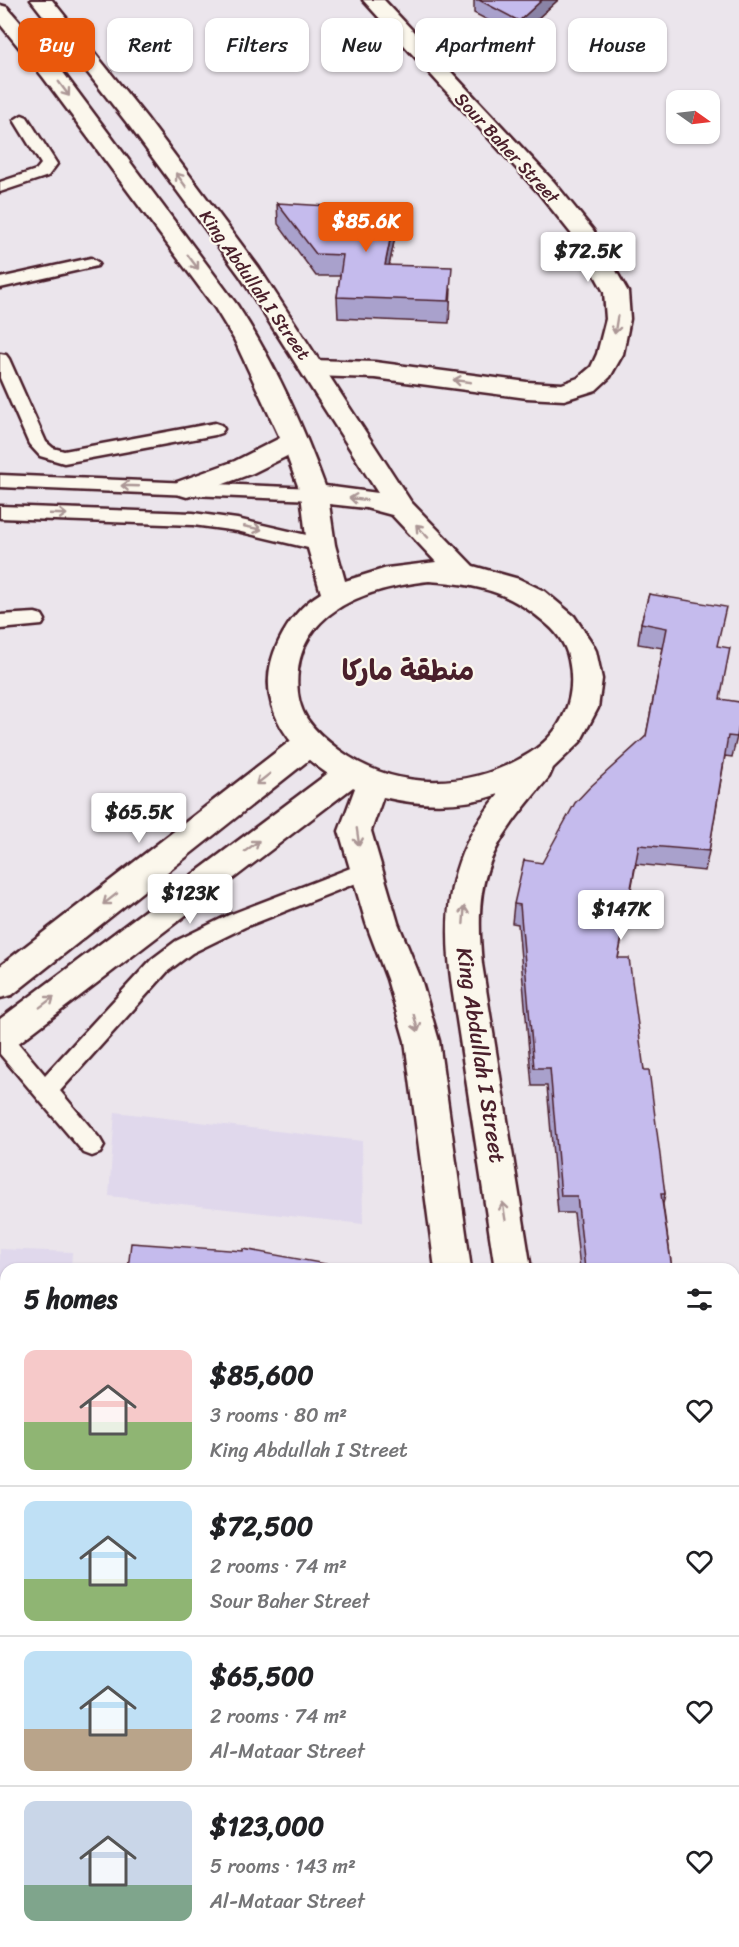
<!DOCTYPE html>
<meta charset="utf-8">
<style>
:root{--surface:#fff;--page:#f6f6f6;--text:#202124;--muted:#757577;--line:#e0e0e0;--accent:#ea580c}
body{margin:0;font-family:Sriracha,"Playpen Sans Arabic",sans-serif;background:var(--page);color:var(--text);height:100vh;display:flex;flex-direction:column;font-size:22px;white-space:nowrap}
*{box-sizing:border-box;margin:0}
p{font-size:20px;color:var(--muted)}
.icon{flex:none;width:33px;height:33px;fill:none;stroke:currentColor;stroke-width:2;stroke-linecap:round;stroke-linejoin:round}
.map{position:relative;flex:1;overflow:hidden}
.details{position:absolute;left:0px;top:1263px;width:740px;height:684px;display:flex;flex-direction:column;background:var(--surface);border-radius:18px 18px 0 0;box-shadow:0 2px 4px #0004}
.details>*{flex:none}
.banner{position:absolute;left:18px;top:18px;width:704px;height:54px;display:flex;gap:12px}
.needle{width:39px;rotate:104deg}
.controls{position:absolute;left:666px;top:90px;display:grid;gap:12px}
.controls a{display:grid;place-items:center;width:54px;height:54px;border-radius:12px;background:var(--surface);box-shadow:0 2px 4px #0004;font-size:30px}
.price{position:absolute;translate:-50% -51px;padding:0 14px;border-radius:6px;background:#fff;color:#222;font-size:20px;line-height:39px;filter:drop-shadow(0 2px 3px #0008)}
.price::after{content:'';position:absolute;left:50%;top:36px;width:18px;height:14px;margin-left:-9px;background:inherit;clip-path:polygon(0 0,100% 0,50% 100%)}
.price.on{background:var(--accent);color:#fff}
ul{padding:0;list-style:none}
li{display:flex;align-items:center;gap:18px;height:150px;padding:0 24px}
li+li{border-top:2px solid var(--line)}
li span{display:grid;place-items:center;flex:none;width:168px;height:120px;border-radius:12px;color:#555}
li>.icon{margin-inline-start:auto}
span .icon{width:72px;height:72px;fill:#fffc;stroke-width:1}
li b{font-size:26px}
h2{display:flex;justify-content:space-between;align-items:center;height:72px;padding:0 24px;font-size:26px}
.pill{padding:0 21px;border-radius:12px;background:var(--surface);box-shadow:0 2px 4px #0004;font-size:21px;line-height:54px}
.pill.on{background:var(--accent);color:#fff}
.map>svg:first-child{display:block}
</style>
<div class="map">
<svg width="739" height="1947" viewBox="0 0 739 1947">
<rect width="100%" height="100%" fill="#ebe5ec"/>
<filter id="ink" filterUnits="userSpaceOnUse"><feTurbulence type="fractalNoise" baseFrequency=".0167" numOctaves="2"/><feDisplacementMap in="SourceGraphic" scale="12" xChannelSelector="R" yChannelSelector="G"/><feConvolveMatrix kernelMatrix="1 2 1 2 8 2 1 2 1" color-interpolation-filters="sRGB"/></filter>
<g filter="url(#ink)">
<path fill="#e0d8ec" d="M115,1112L362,1141L363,1224L109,1196Z
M0,1249L72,1252L71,1269H6V1379L0,1375Z"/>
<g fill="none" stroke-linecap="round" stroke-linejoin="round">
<defs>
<path id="service" d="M22,115L27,117L57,164L48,176L0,192V182L36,170L41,164L14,120Z
M91,258L99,263L97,266L0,288V278Z
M0,354L6,355L9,359L46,442L53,448L64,451L215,423L221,425L224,429L221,433L215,435L64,463L40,456L29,444L0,378Z
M0,475L314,488L321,490L323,494L321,498L314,500L0,487Z
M0,506L193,513L237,519L328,540L330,545L328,550L321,551L237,531L193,525L0,518Z
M35,613L42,615L45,620L42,625L0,629V615Z
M366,862L374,864L377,870L374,876L245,927L192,953L168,971L60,1091L100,1139L104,1146L100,1153L92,1156L84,1153L0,1054V1028L8,1031L45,1075L152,959L176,941L229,915Z"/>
<path id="minor" d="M363,0H384L554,182L593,230L628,292L630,319L623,354L610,377L596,390L564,400L527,398L375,378L313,376L304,374L300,368L304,362L313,360L375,362L527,382L562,384L578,378L591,367L597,354L606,319L604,292L574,237L538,192Z
M6,1417V1453L0,1454V1418Z"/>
<path id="tertiary" d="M309,732L320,735L324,743L320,751L12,995L0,998V966L298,735Z
M350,762L361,765L365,773L361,781L12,1048L0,1052V1019L339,765Z"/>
<path id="secondary" d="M739,1503V1548L734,1550V1505Z"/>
<path id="primary" d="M31,0H52L146,117L259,268L411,502L473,566L519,579L544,591L574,616L592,643L596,651L602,679L598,708L580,742L553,768L549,777C491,846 473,871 482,964L531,1269H495L452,987C442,910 448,855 499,794C461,807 421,806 383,797L371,831L398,923L421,979L439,1041L471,1269H435L405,1041L387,979L366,923L339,831L355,788C296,763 247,706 279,641C289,621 302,604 321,593L307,545L301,494L287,456L253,473L197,494L187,497L177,494L174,488L177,482L235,461L280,438L234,339L215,308L43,77L0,24V5L7,7L59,67L237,305C274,361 302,423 325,486L378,493L240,276L130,127ZM329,504L366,508L392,515L436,562L387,568L345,581L335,545ZM429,581C474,584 506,590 542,620C555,630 566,643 569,660C577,697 563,732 530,753C471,790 396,792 339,750C327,741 315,731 307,719C298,705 296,686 298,670C306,606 375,587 429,581Z
M523,1941H569L570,1947H524Z
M612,1941H658L659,1947H613Z"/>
</defs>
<use href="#service" stroke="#4a1f2b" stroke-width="5"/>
<use href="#minor" stroke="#4a1f2b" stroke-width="5"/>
<use href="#tertiary" stroke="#4a1f2b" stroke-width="5"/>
<use href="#secondary" stroke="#4a1f2b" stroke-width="5"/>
<use href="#primary" stroke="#4a1f2b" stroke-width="5"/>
<use href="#service" fill="#fbf7ec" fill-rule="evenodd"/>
<use href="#minor" fill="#fbf7ec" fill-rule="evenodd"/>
<use href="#tertiary" fill="#fbf7ec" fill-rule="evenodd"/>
<use href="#secondary" fill="#fbf7ec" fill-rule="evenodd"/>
<use href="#primary" fill="#fbf7ec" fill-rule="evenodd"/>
</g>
<path fill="#a9a1cc" stroke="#4a1f2b" stroke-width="1.5" d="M474,0H558L518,36L474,13Z
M277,203L396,232L389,265L451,289L449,323L338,318L337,297L340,276H316L278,224Z
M649,594L717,646L720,699L737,737L732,757L725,756L709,851L705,871L636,864L618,958L644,1070L665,1194L663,1204L672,1269H580L574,1213H558L547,1086H532L518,924L512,923L514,904L542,863L646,736L663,648L638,644L641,623Z
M739,1588V1644L734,1642V1594Z
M702,1941H734L739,1947H703Z"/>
<path fill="#8a83a6" stroke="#4a1f2b" stroke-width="1.5" d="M542,0H558L518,36L519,21Z
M396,210V232L385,286V265Z"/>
<path fill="#c5bbed" stroke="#4a1f2b" stroke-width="1.5" d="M479,0H542L519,21Z
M277,203L396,210L385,265L452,267L449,301L337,297L343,255L316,254Z
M649,594L726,607L717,646L730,648L720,699L739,702V725L737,737L728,736L709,851L639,845L618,958H629L644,1070H649L665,1194H661L672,1269H585L577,1196H561L550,1068H534L520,905L514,904L524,860L542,863L575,803L589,788L646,736L667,628L641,623Z
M131,1243L243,1251V1249L326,1264L325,1269H128Z
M739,1588V1627L734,1625V1594Z
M739,1767V1947H714L713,1943L709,1944V1941H734V1768Z"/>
<defs><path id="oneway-shaft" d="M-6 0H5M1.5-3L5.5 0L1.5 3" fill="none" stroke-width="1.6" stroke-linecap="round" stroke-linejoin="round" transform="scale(1.5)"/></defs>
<g stroke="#ab9695">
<use href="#oneway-shaft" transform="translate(64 89) rotate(54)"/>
<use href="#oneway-shaft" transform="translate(181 180) rotate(-126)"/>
<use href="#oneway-shaft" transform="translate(193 262) rotate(53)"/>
<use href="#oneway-shaft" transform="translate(616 325) rotate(99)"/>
<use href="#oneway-shaft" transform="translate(462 381) rotate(-172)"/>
<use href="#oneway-shaft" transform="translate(130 486) rotate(-178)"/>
<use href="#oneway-shaft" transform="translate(358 499) rotate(-173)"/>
<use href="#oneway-shaft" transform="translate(58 514) rotate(2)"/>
<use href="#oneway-shaft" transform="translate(253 528) rotate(11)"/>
<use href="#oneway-shaft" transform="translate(422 531) rotate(-133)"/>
<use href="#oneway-shaft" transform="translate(263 779) rotate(142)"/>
<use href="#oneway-shaft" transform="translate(358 837) rotate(82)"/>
<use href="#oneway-shaft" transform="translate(252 846) rotate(-37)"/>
<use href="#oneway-shaft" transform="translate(110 899) rotate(142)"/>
<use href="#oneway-shaft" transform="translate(464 915) rotate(-86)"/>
<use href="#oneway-shaft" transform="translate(47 1002) rotate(-37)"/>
<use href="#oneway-shaft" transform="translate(416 1023) rotate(75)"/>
<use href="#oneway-shaft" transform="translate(504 1211) rotate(-99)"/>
</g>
</g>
<g text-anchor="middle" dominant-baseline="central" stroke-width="4.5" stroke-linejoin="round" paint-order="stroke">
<g font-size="18" fill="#4a1f2b" stroke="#fbf7ec">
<text transform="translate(507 148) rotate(47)">Sour Baher Street</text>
<text transform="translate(255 285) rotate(55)">King Abdullah I Street</text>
</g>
<g font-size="22" fill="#4a1f2b" stroke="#fbf7ec">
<text transform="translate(481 1055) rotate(81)">King Abdullah I Street</text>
</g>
<g font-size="28" font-weight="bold" fill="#4a1f2b" stroke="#fbf7ec">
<text x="408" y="670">منطقة ماركا</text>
</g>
</g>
</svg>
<div class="controls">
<a><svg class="needle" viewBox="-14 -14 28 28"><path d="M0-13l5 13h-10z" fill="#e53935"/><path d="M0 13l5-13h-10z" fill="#757577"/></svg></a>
</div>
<b class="price on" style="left:366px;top:253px">$85.6K</b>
<b class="price" style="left:588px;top:283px">$72.5K</b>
<b class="price" style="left:139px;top:844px">$65.5K</b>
<b class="price" style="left:190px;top:925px">$123K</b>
<b class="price" style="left:621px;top:941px">$147K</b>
<div class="banner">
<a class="pill on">Buy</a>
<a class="pill">Rent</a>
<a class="pill">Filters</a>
<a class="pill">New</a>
<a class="pill">Apartment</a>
<a class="pill">House</a>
</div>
<section class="details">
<h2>5 homes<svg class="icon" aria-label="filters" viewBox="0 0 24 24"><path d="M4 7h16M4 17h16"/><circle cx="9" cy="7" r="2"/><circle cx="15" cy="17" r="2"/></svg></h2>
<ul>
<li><span style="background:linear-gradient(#f6c9c9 60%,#8fb573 0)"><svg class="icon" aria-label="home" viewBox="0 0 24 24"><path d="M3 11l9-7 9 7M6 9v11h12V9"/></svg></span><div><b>$85,600</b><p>3 rooms · 80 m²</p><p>King Abdullah I Street</p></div><svg class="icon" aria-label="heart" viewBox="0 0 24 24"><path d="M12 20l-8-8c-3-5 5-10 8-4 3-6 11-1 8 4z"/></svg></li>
<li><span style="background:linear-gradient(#bfe0f5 65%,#8fb573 0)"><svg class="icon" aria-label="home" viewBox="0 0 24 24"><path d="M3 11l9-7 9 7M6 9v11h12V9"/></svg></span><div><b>$72,500</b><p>2 rooms · 74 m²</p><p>Sour Baher Street</p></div><svg class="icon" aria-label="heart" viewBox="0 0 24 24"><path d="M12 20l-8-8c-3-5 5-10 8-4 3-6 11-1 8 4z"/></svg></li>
<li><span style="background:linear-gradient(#bfe0f5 65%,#b9a48a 0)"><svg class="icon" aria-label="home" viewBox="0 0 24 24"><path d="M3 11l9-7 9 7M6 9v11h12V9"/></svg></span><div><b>$65,500</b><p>2 rooms · 74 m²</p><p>Al-Mataar Street</p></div><svg class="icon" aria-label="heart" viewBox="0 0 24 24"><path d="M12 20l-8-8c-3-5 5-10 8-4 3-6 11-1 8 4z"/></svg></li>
<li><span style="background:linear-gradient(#c9d6e8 70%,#7fa58c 0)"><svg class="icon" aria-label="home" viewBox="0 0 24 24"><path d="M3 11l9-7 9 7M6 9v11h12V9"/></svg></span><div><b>$123,000</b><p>5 rooms · 143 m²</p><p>Al-Mataar Street</p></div><svg class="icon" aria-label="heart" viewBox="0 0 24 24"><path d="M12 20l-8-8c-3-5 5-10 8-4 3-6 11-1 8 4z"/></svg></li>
</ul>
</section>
</div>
